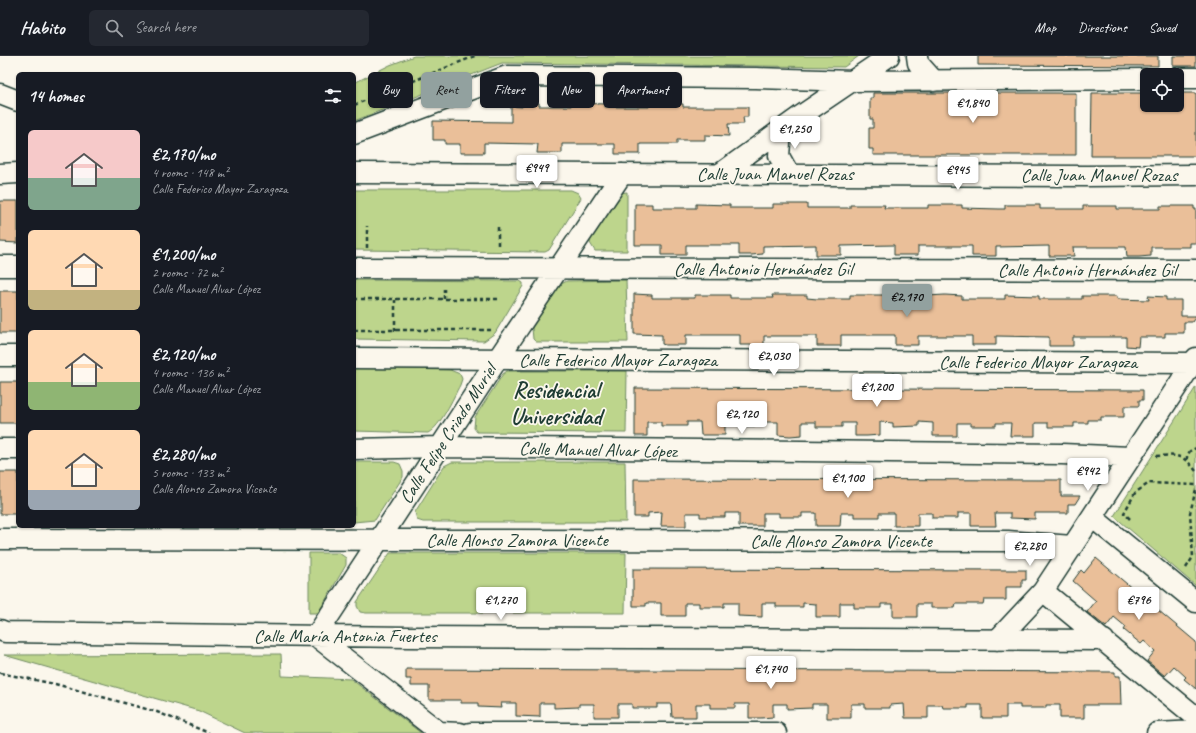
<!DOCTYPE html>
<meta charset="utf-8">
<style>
:root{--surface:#171b24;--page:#242831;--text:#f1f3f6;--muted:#9ea1a6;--line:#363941;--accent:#92a19f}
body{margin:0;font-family:Caveat,sans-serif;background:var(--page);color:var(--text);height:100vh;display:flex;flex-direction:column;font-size:15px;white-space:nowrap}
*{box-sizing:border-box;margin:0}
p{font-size:13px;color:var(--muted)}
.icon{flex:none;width:22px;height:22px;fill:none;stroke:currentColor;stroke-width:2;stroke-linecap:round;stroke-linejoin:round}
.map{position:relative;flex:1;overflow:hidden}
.side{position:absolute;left:16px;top:16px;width:340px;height:456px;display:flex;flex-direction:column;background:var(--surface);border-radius:6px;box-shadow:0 1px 3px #0004}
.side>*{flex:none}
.top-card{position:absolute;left:368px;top:16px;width:380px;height:36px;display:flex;gap:8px}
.tools{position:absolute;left:1140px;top:12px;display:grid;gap:8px}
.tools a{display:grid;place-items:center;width:44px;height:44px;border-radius:6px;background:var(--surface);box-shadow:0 1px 3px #0004;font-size:20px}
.price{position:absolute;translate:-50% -34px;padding:0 9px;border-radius:4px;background:#fff;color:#222;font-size:13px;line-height:26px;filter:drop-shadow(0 1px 2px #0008)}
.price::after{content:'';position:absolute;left:50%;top:24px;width:12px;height:9px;margin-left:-6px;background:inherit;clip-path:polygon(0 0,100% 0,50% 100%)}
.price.current{background:var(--accent);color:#111}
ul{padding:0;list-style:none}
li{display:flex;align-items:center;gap:12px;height:100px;padding:0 12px}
li span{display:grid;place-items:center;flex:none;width:112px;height:80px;border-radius:6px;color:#555}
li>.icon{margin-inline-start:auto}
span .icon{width:48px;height:48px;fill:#fffc;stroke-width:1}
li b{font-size:17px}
h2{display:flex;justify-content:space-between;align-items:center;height:48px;padding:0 12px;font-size:17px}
.pill{padding:0 14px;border-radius:6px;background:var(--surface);box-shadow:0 1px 3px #0004;font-size:14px;line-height:36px}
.pill.current{background:var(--accent);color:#111}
header{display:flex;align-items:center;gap:24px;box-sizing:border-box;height:56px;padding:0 20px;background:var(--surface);border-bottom:1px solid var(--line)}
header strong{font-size:19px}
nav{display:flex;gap:22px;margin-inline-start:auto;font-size:14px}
.search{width:280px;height:36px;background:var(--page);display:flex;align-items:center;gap:10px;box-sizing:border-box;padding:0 14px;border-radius:6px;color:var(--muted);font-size:15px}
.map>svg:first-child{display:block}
</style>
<header>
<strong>Habito</strong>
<div class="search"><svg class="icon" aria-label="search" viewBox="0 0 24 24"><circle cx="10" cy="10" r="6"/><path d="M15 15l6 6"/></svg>Search here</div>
<nav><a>Map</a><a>Directions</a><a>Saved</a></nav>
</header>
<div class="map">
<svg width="1196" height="677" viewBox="0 0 1196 677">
<rect width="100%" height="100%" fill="#fbf7ec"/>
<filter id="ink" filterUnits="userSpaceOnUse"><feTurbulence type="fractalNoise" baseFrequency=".025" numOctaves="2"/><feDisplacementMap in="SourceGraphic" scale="8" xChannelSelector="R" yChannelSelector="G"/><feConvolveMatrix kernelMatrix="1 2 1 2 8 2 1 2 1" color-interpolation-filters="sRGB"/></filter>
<g filter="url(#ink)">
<path fill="#bdd58c" stroke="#6e8960" d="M414,0H859L844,11L502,7L354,65V27L390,9Z
M354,134H571L578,137L581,142L549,194L545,196L354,194Z
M627,136V195H595L590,187L591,182L620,137Z
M354,224L520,225L523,227V230L495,277L484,285L354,283Z
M626,224L628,286H536L533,283L532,272L561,228L567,225Z
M354,312L450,314L460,318L462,323L460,329C453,342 441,370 428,377L354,375Z
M507,315H627L626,377L477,376L474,372L475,361L503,318Z
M1196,331V530L1114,460Z
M354,406H394L400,408L403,415V421L375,464L354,466Z
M452,406H625L626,466H423L417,464L415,456L444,410Z
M309,497H339L346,502V509L318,557H309Z
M390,497H626L625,557H366L360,556L357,550V546Z
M281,598L282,620L351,623L421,677H245L199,655L4,599Z"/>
<path fill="#eabf99" stroke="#1f3d34" d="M978,0H1158V10L978,9Z
M1173,0H1196V10H1173Z
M873,37H1076V99H873V93H869V72H873V63H870V42H873Z
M1092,37H1147V49H1177V37H1196V100H1091Z
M522,47H539V50H571L572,47L605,48V51H649V47L683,48V51H748V61H743L744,68H728L729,80L705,79V84H677V88H640V98H615V88H562V97H537L538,88L484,87V97H460V88H445V84H433V65L511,66V50L522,51Z
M0,145H18V187L0,186Z
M635,148H652V152H696V148L730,149V152H773V148H807V152H850V149H885L884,152H928V149H962V152L999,153H1005V149H1040V153H1083V150H1117V153H1160V150H1194V153H1196V187H1190V191H1151V200L1139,201H1127L1126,191H1073L1074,200H1049V190L996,191V200H972V190H918V199H894V189L841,190V199H816V189L763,190V198L751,199H739V189H686V199H662V189H635Z
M0,235H18V277H0Z
M634,238L652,239V242H695V239H730V242H773L772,239H807V242L817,243H850V239H885V243H927V240L945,239L962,240V243H1005V239L1039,240V243H1082V240H1117V243L1149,244L1148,240L1166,241V244H1181V260H1196L1192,266H1184V277H1165V281H1139L1138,291L1126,290V281H1073V290H1049V281L996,280V289H972V280H918V289H895V279H841V290H817V280H764V289H740V279H686V289H665L662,288V279L634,278Z
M0,326H18V367H0Z
M635,332L1143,334V344H1139V350H1124V361H1101V364H1088V367H1074V371H1048V367H1035V380H1010L1011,367H996V370H971V367H957V380H933V367L919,366V370L893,371V367L880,366V379L867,380H855V367H842V371H816V366H802V379L790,380L778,379V366H764V370H739V366H725V379H701L700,366H687V370H661V366H647V380H635Z
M0,416H18V458H0Z
M634,423L1061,424V440H1080L1075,448H1068V457H1035V463L1010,462V457H995L996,470H971V457H958V462H932V457H918V470H894V457H879V461H854V457H841L840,470H816V457H802V461H779V457H763V470H739V457H725V461H700V457H686V470H661L662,456L648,457V461H634Z
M1096,502L1196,586V633L1184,623L1186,621L1174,610L1165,620L1147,605L1155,595L1144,585L1141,588L1124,574L1126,571L1114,561L1106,571L1087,556L1096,545L1073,525L1081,514L1084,517Z
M633,513L1022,514H1026V524H1022V531H1006V544H984L983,548H956L955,552H931V548H917V561H893V548H881V552H854V547H840V561H816V548L803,547V551H776V547H762V561L738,560V547H724V551H699V547H685V560H661V547H646V550H633Z
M406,613L1115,616V620H1120L1121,649H1084V662H1060V649H1046V652H1020V649H1006V662H982V649H968V652H943L942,649H928V662H905L904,648L890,649V652H865V648H851V662H827V648H812V652L787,653V648H773V661L761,662H749V648H735V652H710V648H696V661H672L671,648H657V652H632V648H618V661H594V648H579V651L554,652V647H540V661L516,660V647H501L502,652L478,651V647H461V644H429V630H411V623H406Z"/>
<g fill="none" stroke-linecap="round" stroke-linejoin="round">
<defs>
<path id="minor" d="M917,0L918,7L934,25
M1177,22H1196
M0,38L18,45
M781,74L779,100L789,118
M354,78L507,20L756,22L853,25L1147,23
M354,117L1087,120L1196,119
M721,117L799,61L889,0
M0,118L18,117
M0,210H18
M354,212L1196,214
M0,300H18
M354,302L1193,307
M0,393H18
M354,393L441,391L1062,398L1130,401
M1092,461L1196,546
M0,483L1008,485L1072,490
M1043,535L1196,661
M0,574L5,576L410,581L1104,584
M997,584L1043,535L1196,302
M460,677L439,676L316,580L497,304L622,118
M470,677H776
M1157,677L1196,675"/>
</defs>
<use href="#minor" stroke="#1f3d34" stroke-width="23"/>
<path stroke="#1f3d34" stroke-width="2.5" stroke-dasharray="4 3" stroke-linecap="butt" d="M354,49L475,0
M498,171V192
M367,192V170
M354,243H499
M444,243V233
M354,274H491
M395,275V244
M1156,400C1177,399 1183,398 1196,415
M1187,404V400L1190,395L1196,392
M1130,463L1124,457L1135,437L1149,427L1196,429
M1186,512L1193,501L1190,457L1196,433
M0,617L55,628L157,656L209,677"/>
<use href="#minor" stroke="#fbf7ec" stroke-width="20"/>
</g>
</g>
<g text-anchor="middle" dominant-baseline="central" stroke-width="3.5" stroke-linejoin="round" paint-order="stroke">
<g font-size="19" fill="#1f3d34" stroke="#fbf7ec">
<text x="775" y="118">Calle Juan Manuel Rozas</text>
<text x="1099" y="119">Calle Juan Manuel Rozas</text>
<text x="763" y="213">Calle Antonio Hernández Gil</text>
<text x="1087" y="214">Calle Antonio Hernández Gil</text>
<text x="618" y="304">Calle Federico Mayor Zaragoza</text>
<text x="1038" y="306">Calle Federico Mayor Zaragoza</text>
<text transform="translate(448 378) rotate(-57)">Calle Felipe Criado Muriel</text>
<text transform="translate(598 394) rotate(1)">Calle Manuel Alvar López</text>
<text x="517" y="484">Calle Alonso Zamora Vicente</text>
<text x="841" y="485">Calle Alonso Zamora Vicente</text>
<text x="345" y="580">Calle María Antonia Fuertes</text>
</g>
<g font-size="23" font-weight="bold" fill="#1f3d34" stroke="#fbf7ec">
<text x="556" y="334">Residencial<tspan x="556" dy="26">Universidad</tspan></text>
</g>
</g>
</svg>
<div class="tools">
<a><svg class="icon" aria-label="locate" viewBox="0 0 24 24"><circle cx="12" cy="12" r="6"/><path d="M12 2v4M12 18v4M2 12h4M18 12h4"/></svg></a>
</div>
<b class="price" style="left:973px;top:68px">€1,840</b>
<b class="price" style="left:795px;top:94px">€1,250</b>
<b class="price" style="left:537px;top:133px">€949</b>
<b class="price" style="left:958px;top:135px">€945</b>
<b class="price current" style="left:907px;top:262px">€2,170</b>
<b class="price" style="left:774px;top:321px">€2,030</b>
<b class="price" style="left:877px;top:352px">€1,200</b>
<b class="price" style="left:742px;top:379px">€2,120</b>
<b class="price" style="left:1088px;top:436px">€942</b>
<b class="price" style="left:848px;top:443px">€1,100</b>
<b class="price" style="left:1030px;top:511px">€2,280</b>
<b class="price" style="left:501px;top:565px">€1,270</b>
<b class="price" style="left:1139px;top:565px">€796</b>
<b class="price" style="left:771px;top:634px">€1,740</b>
<div class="top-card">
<a class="pill">Buy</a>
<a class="pill current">Rent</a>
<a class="pill">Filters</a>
<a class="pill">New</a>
<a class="pill">Apartment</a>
</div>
<section class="side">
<h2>14 homes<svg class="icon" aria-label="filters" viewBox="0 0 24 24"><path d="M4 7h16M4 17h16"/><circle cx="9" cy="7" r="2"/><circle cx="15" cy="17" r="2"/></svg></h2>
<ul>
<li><span style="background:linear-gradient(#f6c9c9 60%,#7fa58c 0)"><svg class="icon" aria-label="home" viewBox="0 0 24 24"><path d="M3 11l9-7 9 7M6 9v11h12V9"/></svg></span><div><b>€2,170/mo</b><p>4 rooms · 148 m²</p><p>Calle Federico Mayor Zaragoza</p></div></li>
<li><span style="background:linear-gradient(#ffd9b3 75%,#c2b280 0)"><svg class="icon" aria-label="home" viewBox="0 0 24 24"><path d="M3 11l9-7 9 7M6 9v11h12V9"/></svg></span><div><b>€1,200/mo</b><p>2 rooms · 72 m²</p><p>Calle Manuel Alvar López</p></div></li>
<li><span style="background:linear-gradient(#ffd9b3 65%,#8fb573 0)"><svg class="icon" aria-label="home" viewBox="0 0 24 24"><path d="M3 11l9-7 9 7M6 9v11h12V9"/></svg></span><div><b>€2,120/mo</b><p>4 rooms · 136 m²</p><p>Calle Manuel Alvar López</p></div></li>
<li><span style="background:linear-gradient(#ffd9b3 75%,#9aa5b1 0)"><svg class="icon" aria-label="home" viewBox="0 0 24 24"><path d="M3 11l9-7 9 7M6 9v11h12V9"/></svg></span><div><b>€2,280/mo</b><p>5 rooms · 133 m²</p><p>Calle Alonso Zamora Vicente</p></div></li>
</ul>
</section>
</div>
